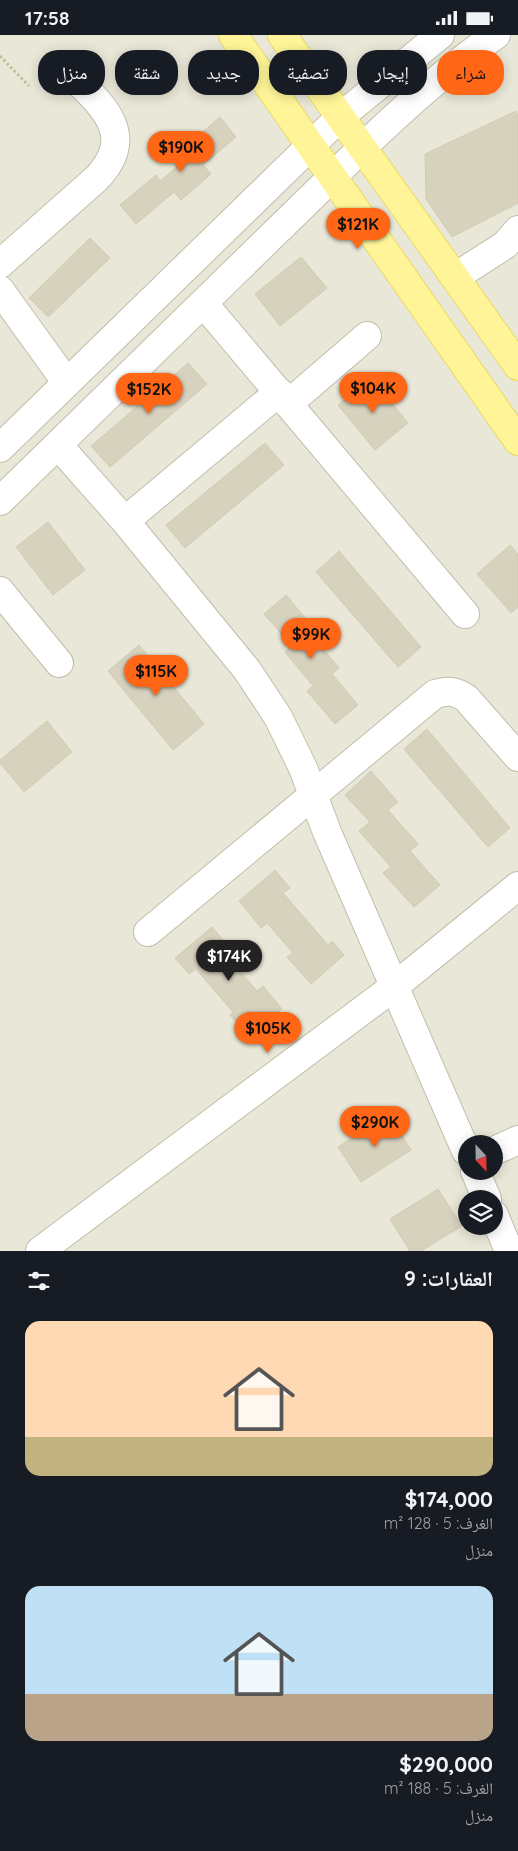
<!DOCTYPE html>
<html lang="ar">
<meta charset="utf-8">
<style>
:root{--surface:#171b24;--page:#242831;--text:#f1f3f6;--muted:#9ea1a6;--accent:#ff6616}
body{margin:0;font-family:Quicksand,"Noto Naskh Arabic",sans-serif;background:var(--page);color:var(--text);direction:rtl;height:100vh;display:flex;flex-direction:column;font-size:19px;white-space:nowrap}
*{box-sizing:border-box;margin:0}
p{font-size:16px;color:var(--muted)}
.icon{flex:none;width:28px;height:28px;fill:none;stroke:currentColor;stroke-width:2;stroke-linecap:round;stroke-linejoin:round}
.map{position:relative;height:1216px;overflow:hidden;direction:ltr}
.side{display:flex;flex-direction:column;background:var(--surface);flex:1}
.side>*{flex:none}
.banner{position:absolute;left:15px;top:15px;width:489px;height:45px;direction:rtl;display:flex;gap:10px}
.needle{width:32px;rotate:158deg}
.controls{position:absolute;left:458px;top:1100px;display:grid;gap:10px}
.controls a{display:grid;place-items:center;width:45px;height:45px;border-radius:50%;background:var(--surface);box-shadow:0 2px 12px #0003;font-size:25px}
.price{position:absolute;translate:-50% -42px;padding:0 11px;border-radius:18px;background:var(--accent);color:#111;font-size:16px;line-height:32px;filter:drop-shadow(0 1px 2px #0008)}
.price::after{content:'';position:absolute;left:50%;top:30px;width:15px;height:11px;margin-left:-8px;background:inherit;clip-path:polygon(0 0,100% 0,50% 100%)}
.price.on{background:#222;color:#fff}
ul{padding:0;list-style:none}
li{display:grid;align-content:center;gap:10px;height:265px;padding:0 25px}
li span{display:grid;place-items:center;height:155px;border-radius:15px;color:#555}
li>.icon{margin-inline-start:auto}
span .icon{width:90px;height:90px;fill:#fffc;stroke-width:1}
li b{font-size:21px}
h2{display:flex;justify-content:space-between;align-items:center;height:60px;padding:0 25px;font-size:21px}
.pill{padding:0 18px;border-radius:20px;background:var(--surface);box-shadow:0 2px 12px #0003;font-size:18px;line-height:45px}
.pill.on{background:var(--accent);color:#111}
.status{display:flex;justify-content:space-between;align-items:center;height:35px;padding:0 25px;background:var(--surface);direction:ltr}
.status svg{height:14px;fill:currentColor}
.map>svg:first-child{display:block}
</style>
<div class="status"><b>17:58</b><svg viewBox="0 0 49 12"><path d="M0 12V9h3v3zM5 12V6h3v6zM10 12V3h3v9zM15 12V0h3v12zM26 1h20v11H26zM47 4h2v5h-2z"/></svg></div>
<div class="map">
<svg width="518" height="1216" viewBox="0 0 518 1216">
<rect width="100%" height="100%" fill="#f5f4e9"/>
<path fill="#e9e7d7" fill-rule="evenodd" d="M0,0H518V1216H0ZM466,1109H494V1136H466ZM466,1164H494V1191H466Z"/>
<path fill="#d7d2be" stroke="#d2cbb1" d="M516,76L518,80V168L452,202L426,164L425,119Z
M220,82L236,102L203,130L211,139L181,165L174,157L136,189L120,170L156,140L160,146L196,116L190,108Z
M90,203L110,223L48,282L29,263Z
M301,222L327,253L280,291L255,259Z
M188,328L207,349L110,432L91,411Z
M371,343L408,388L375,415L338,370Z
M265,408L284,430L185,513L166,490Z
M48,487L85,535L53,560L16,512Z
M510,510L518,519V572L511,578L477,539Z
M339,516L421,612L398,632L316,537Z
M286,560L315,595L310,599L339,633L332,639L358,670L335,689L307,656L313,651L285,617L292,611L264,579Z
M139,610L204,689L173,715L108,636Z
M47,686L72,717L24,757L0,728V725Z
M427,694L510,793L488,812L404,714Z
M371,736L398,767L388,775L418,809L410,816L440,850L414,872L383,838L391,832L359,796L370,787L345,760Z
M275,835L290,853L283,858L328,910L332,906L344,920L311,949L287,922L293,918L267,888L261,893L239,866Z
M212,892L236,921L231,926L257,956L263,951L282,974L249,1002L230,980L233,977L196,934L189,939L175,923Z
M388,1079L411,1115L361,1147L338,1112Z
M438,1154L462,1191L421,1216H410L390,1184Z"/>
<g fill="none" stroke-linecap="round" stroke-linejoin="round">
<defs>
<path id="minor" d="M0,229L97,143C142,95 94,64 61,30
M455,242L505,210L518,195
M0,255L67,348
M204,269L465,579
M288,369L367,301
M58,410L125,486L247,635L278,682L303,733L327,797L466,1116
M0,413L340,82L440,0
M0,466L363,112C405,72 448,33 496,0
M125,486L279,357
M0,556L59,628
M148,897L435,659C448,655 455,656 466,663L518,722
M494,1116L518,1105
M475,1136L487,1164
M494,1180L509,1216
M40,1216L395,951L518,851"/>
<path id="major" d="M233,0L518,406
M282,0L518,331"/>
</defs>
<use href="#minor" stroke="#c1beab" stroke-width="30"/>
<use href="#major" stroke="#e8da63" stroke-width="30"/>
<path stroke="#c3bd9b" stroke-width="3" stroke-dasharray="2.5 2.5" stroke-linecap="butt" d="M0,21L29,51"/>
<use href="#minor" stroke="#fff" stroke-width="28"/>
<use href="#major" stroke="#fff598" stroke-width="28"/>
</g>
</svg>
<div class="controls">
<a><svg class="needle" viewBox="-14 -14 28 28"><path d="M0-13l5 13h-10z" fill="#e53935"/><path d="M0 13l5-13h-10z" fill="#9ea1a6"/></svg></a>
<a><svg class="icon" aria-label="layers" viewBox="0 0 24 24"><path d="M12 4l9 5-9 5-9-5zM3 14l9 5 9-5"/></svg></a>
</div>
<b class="price" style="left:181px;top:138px">$190K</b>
<b class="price" style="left:358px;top:215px">$121K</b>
<b class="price" style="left:373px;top:379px">$104K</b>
<b class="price" style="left:149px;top:380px">$152K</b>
<b class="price" style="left:311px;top:625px">$99K</b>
<b class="price" style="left:156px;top:662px">$115K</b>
<b class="price on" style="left:229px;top:947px">$174K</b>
<b class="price" style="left:268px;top:1019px">$105K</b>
<b class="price" style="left:375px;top:1113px">$290K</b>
<div class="banner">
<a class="pill on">شراء</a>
<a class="pill">إيجار</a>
<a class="pill">تصفية</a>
<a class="pill">جديد</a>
<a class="pill">شقة</a>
<a class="pill">منزل</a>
</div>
</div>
<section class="side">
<h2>العقارات: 9<svg class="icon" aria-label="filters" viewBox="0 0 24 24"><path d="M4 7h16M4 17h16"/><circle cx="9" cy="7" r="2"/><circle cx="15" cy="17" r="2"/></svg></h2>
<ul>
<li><span style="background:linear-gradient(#ffd9b3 75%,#c2b280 0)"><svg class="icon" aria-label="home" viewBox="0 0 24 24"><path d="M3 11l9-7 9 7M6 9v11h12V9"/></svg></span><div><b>$174,000</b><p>الغرف: 5 · 128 m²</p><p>منزل</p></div></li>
<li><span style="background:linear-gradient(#bfe0f5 70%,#b9a48a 0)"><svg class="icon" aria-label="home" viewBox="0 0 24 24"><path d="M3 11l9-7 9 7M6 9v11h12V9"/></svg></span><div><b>$290,000</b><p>الغرف: 5 · 188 m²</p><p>منزل</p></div></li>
</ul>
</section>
